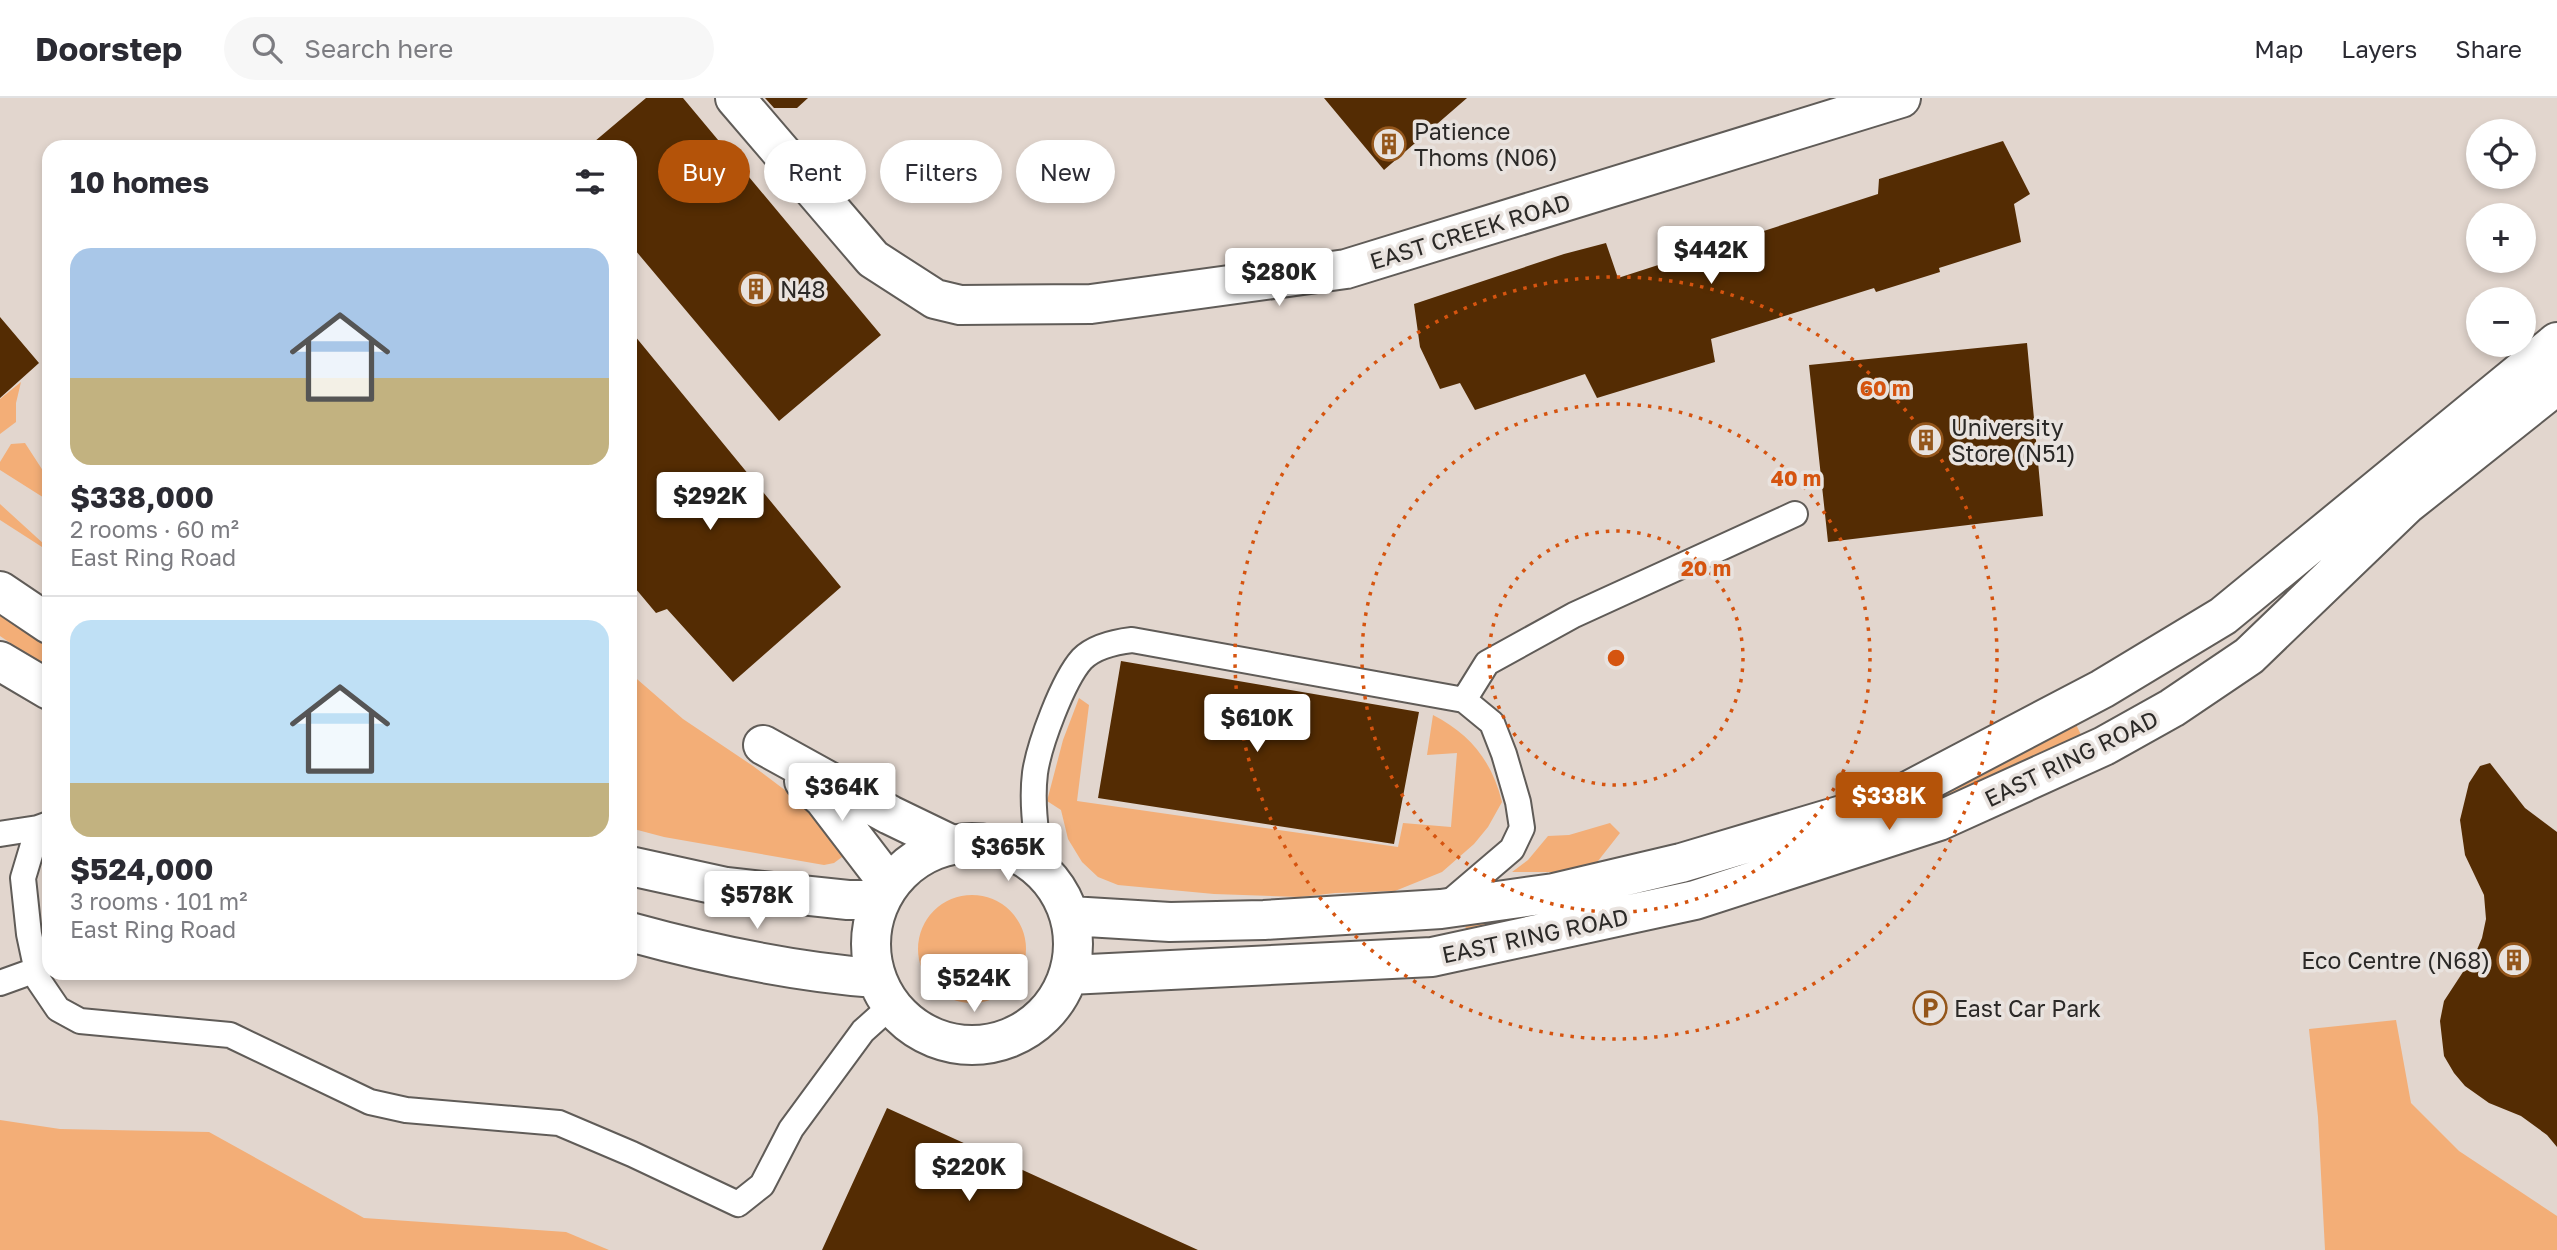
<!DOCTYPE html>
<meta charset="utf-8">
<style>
:root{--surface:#fff;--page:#f7f7f7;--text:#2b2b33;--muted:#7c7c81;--line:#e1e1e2;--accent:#b45309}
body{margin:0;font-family:"Golos Text",sans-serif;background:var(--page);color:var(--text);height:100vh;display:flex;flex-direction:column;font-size:26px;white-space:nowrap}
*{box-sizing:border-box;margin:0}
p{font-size:23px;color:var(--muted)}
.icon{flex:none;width:38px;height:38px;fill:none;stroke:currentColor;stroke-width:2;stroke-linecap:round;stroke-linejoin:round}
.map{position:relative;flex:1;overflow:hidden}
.details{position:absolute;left:42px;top:42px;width:595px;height:840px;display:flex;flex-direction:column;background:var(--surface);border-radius:21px;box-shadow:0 4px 10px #0003}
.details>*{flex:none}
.banner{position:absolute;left:658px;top:42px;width:665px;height:63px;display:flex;gap:14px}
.tools{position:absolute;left:2466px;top:21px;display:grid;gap:14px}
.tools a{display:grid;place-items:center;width:70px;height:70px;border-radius:50%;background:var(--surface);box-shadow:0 4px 10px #0003;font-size:35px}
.price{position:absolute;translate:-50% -60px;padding:0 16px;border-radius:7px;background:#fff;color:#222;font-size:23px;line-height:46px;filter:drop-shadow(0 2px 4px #0008)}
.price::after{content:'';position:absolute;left:50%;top:42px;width:21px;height:16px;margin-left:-10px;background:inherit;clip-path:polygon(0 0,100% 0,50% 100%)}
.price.current{background:var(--accent);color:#fff}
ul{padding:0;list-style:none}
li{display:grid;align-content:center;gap:14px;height:371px;padding:0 28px}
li+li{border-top:2px solid var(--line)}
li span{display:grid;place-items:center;height:217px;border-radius:21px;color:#555}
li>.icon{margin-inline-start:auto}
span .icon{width:126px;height:126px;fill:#fffc;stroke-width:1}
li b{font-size:30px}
h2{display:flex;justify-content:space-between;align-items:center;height:84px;padding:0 28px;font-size:30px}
.tag{padding:0 24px;border-radius:32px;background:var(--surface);box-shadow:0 4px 10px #0003;font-size:24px;line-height:63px}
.tag.current{background:var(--accent);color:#fff}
header{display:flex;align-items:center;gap:42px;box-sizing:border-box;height:98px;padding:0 35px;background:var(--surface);border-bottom:2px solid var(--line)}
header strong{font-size:33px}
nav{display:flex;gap:38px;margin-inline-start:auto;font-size:24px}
.search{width:490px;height:63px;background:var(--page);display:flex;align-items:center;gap:18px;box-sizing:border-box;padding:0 24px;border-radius:38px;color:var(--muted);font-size:26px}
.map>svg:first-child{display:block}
</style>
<header>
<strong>Doorstep</strong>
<div class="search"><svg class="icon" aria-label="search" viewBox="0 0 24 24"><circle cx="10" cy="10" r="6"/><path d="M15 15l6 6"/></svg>Search here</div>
<nav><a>Map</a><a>Layers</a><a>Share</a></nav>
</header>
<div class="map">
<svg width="2557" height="1152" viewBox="0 0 2557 1152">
<rect width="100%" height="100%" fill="#e9e3df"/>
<path fill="#e2d6ce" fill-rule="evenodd" d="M0,0H2557V1152H0ZM2478,33H2524V79H2478ZM49,49H630V875H49ZM2478,117H2524V163H2478ZM2478,201H2524V247H2478Z"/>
<path fill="#f3ae77" d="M21,284L16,305V324L0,336V301Z
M25,345L49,382V403L0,372V364L11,346Z
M0,406L45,447L42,449L0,422Z
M0,511L49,543V571L0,538Z
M630,575L683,621L753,668L806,708L842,752V759L834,765L824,767L664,739L630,730Z
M1079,600L1089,607L1077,703L1398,749L1403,725L1451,729L1457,655L1427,657L1433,617C1470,636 1492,663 1502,704L1488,729L1474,746L1442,774L1395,793L1335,795L1300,799L1214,796L1118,787L1098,779L1082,764L1068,741L1061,712L1047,703L1063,642Z
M2072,618L2082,639L1971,692L1772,767L1466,834L1465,823L1508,818Z
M1610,725L1620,735L1598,763L1599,769L1570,774H1512L1528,762L1548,738L1569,737Z
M918 851a54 54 0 1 1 108 0a54 54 0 1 1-108 0Z
M2396,922L2411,1005L2459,1053L2557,1118V1152H2325L2318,1019L2309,931Z
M0,1022L60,1031L209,1034L364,1120L566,1134L609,1152H0Z"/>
<path fill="#542c03" d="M646,0H683L881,237L779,323L630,146V49H588Z
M765,0H808L797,10H774Z
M1324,0H1467L1384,72Z
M2003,43L2030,96L2014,106L2021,144L1939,170L1940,174L1876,194L1874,190L1711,241L1715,264L1597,300L1585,276L1475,312L1460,285L1440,291L1420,249L1414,206L1564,156L1606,145L1618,180L1878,96L1879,81Z
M0,219L39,265L0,300Z
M630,232L841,489L733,584L667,511L656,515L630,484Z
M2027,245L2043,418L1828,444L1809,267Z
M1121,563L1419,614L1394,746L1098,700Z
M2490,665L2525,710L2557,734V1049L2547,1037L2521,1018L2489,1005L2465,988L2454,975L2444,958L2440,923L2444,903L2476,854L2482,840L2486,821L2484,797L2465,757L2460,722L2469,685L2480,668Z
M887,1010L1198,1152H822Z"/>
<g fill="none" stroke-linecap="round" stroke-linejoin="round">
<defs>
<path id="service" d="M1464,602L1487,565L1574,517L1795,416
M38,730L23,780L29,836L39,883L58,911L80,923L230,937L370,1004L406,1012L559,1025L632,1056L738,1106L762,1087L791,1031L863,933L892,907
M0,736L38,730L49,726
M1041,772C1037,741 1031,707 1035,675C1039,647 1063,582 1082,561C1095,548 1115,544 1132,542L1464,602L1492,625L1504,656L1518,704L1522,730L1512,751L1444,809
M0,885L36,872"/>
<path id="minor" d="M735,0L873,161L935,201L960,207L1091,206L1346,171L1901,0
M763,647L890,717L950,746
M804,683L824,701L889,786"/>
<path id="tertiary" d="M0,493L49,526
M0,563L49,592
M871 846a101 101 0 1 1 202 0a101 101 0 1 1-202 0Z
M630,768L726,789L848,802H879
M1070,818L1170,824L1264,822L1441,811L1554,795L1681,765L1889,703L2102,591L2223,518L2557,244
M630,834C710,856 793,874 876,880
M1069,877L1432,859L1695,802L1939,723L2104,648L2172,610L2249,558L2406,407L2557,287"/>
</defs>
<use href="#service" stroke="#605c58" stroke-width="28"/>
<use href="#minor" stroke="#605c58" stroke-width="42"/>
<use href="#tertiary" stroke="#605c58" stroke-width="42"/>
<use href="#service" stroke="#fff" stroke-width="24"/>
<use href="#minor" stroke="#fff" stroke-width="38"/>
<use href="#tertiary" stroke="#fff" stroke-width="38"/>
</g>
<g fill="none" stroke="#d5540f" stroke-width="3.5" stroke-dasharray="3.5 7">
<circle cx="1616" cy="560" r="127"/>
<circle cx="1616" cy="560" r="254"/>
<circle cx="1616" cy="560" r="381"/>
</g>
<defs>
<symbol id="building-ring" viewBox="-11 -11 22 22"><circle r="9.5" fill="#e9e3df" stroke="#94561b" stroke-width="1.5"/><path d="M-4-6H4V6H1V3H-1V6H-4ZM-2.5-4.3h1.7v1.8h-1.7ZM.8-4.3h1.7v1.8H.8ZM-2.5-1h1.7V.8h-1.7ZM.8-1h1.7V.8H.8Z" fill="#94561b"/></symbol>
<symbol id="parking-ring" viewBox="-11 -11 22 22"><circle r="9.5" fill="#e9e3df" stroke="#94561b" stroke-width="1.5"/><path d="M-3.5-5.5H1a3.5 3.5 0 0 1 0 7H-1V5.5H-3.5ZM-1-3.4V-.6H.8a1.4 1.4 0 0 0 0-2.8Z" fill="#94561b"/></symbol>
</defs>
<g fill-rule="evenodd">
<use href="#building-ring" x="1370" y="27" width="38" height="38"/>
<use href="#building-ring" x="737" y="172" width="38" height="38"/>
<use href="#building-ring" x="1907" y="323" width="38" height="38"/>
<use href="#building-ring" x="2495" y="843" width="38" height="38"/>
<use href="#parking-ring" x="1911" y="891" width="38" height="38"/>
</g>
<g text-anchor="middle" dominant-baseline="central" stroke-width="7" stroke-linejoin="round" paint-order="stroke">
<g font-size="23" fill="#2b2927" stroke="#e9e3df" text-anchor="start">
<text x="1414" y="33">Patience<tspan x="1414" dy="26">Thoms (N06)</tspan></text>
<text x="780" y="191">N48</text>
<text x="1951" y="329">University<tspan x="1951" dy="26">Store (N51)</tspan></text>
<text x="2490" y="862" text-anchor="end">Eco Centre (N68)</text>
<text x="1954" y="910">East Car Park</text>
</g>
<g font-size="23" fill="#2b2927" stroke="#e9e3df">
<text transform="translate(1470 133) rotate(-17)">EAST CREEK ROAD</text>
<text transform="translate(2071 660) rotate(-26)">EAST RING ROAD</text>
<text transform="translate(1535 837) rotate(-12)">EAST RING ROAD</text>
</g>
</g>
<circle cx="1616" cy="560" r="10" fill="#d5540f" stroke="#e9e3df" stroke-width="3.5"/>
<g font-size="21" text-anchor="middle" font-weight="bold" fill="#d5540f" stroke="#e9e3df" stroke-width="7" stroke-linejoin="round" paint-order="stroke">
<text x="1885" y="298">60 m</text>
<text x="1796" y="388">40 m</text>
<text x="1706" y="478">20 m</text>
</g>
</svg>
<div class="tools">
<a><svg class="icon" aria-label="locate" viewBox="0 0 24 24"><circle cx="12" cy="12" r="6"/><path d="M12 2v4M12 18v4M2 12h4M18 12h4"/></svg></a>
<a>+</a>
<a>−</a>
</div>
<b class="price" style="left:1711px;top:188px">$442K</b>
<b class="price" style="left:1279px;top:210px">$280K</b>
<b class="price" style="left:710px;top:434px">$292K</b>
<b class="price" style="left:1257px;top:656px">$610K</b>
<b class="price" style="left:842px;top:725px">$364K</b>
<b class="price current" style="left:1889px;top:734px">$338K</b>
<b class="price" style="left:1008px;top:785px">$365K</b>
<b class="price" style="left:757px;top:833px">$578K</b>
<b class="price" style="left:974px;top:916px">$524K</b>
<b class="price" style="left:969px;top:1105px">$220K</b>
<div class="banner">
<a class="tag current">Buy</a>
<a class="tag">Rent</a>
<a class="tag">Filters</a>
<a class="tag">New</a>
</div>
<section class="details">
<h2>10 homes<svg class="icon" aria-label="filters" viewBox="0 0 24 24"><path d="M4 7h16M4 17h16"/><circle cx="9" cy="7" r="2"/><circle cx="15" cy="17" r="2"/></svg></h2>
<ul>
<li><span style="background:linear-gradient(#a9c7e8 60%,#c2b280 0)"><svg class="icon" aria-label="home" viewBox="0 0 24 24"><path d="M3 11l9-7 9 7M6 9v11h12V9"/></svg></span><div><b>$338,000</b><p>2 rooms · 60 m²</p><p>East Ring Road</p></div></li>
<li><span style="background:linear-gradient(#bfe0f5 75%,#c2b280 0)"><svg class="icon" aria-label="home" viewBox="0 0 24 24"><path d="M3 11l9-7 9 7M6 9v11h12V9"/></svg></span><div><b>$524,000</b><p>3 rooms · 101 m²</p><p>East Ring Road</p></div></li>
</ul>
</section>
</div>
